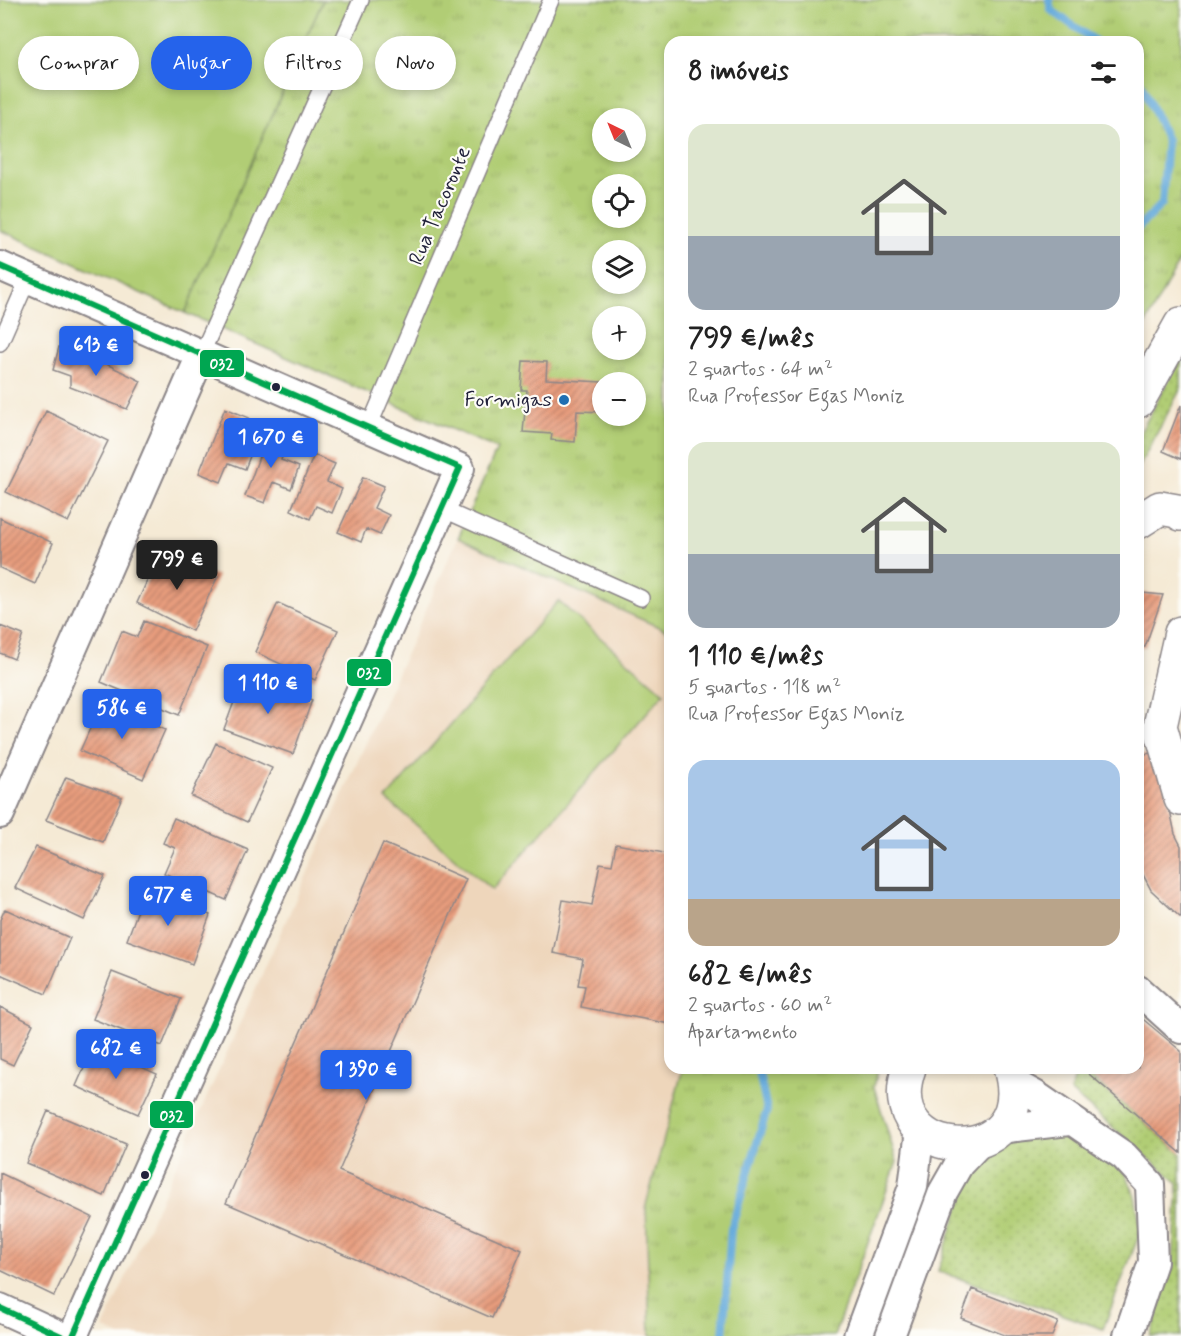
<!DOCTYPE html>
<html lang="pt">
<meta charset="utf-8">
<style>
:root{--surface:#fff;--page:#f6f6f6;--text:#222;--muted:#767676;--accent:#2563eb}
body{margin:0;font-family:Mynerve,sans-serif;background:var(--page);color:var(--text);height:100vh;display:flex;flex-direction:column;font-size:22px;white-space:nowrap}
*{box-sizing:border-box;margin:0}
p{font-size:20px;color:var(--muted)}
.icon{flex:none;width:33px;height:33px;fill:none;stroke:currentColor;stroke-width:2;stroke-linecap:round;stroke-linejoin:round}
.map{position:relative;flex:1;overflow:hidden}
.sheet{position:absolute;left:664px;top:36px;width:480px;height:1038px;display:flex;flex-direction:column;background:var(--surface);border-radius:18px;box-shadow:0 3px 9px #0003}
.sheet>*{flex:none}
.guide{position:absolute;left:18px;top:36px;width:556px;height:54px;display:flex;gap:12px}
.needle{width:39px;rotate:317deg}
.fabs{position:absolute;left:592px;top:108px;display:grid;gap:12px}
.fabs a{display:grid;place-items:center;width:54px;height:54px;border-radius:50%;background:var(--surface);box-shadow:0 3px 9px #0003;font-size:30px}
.price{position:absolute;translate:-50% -51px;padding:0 14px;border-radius:6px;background:var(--accent);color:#fff;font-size:20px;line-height:39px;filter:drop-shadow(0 2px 3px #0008)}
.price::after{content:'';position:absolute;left:50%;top:36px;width:18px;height:14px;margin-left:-9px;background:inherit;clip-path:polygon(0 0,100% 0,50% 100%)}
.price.on{background:#222;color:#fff}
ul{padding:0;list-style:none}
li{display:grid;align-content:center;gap:12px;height:318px;padding:0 24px}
li span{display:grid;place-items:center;height:186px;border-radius:18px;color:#555}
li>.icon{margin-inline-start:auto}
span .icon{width:108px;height:108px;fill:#fffc;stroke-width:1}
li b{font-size:26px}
h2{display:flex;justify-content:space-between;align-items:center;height:72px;padding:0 24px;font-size:26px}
.tag{padding:0 21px;border-radius:27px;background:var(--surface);box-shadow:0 3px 9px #0003;font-size:21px;line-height:54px}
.tag.on{background:var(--accent);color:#fff}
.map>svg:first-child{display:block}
</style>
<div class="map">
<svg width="1181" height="1336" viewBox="0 0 1181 1336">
<defs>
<pattern id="grass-dots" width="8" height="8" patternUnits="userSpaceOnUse" patternTransform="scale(1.5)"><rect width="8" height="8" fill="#b1cd74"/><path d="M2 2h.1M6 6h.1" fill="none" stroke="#98b065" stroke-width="1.8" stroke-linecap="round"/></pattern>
<pattern id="park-tufts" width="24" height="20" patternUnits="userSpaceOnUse" patternTransform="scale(1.5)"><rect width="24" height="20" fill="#b1cd74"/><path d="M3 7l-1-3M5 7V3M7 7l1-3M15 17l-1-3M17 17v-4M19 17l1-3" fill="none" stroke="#98b065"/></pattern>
<pattern id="building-hatch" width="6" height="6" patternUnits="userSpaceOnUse" patternTransform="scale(1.5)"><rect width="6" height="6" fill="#e79c7d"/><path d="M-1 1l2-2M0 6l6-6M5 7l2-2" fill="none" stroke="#bb7f68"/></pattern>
</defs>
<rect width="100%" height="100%" fill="#fdfcf7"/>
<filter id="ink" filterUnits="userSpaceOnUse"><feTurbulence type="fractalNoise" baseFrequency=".0167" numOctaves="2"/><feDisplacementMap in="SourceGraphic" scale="12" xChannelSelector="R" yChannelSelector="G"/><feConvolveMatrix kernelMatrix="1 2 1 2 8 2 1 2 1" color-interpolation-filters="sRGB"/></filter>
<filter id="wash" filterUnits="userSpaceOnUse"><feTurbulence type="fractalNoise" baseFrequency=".008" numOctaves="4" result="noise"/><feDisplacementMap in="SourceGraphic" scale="24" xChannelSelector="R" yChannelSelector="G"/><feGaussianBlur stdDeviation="1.35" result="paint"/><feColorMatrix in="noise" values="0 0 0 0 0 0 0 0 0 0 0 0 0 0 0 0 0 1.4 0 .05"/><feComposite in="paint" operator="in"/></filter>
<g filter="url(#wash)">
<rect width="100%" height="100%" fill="#f5ead5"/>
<path fill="#eed6bb" d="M458,538L670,632V1068H683L646,1205L650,1336H120L103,1328Z"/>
<path fill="url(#grass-dots)" stroke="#6a7858" stroke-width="1.5" d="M1181,357V388L1139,467V435Z
M1079,1068L1181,1153V1336H1150L1173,1267L1178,1183L1070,1091Z
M1055,1135L1078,1140L1126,1173L1135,1196L1141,1230L1103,1329L938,1271C952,1231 968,1153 1013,1139C1026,1136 1042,1136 1055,1135Z"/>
<path fill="url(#park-tufts)" stroke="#6a7858" stroke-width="1.5" fill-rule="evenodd" d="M323,0H1181V258L1139,336L1138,42H670V632L458,538L497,449L185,313ZM603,118H636V152H603ZM603,184H636V218H603ZM603,250H636V284H603ZM603,316H636V350H603ZM603,382H636V416H603Z
M683,1068H878L874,1087L897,1162L834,1336H650L646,1205Z"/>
<path fill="#b1cd74" stroke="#6a7858" stroke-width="1.5" d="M0,0H323L185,313L0,230Z
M558,601L664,693L492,890L386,799Z"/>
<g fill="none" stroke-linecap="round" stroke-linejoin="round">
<path stroke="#66abdb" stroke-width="8" d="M1049,0L1051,10L1096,42
M1138,78L1167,140L1162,204L1138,228
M723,1336L731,1229L767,1110L758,1068"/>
</g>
<g id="blocks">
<path fill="url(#building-hatch)" d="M79,345L91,348L92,357L141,381L127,409L70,387V376L53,370L59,347L75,353Z
M523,361L547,362L546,379L603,382V412L577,411L575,442L551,440L552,434L523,432L527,390H521Z
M1181,405V459L1163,451Z
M225,408L249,418L238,446L252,451L245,469L229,463L221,482L199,473Z
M46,411L108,441L68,522L6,492Z
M268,432L288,440L281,460L299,467L291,489L273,482L265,503L245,496Z
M314,455L335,464L327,482L342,489L332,513L316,506L310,519L291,510Z
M363,477L384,486L374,508L389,515L380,535L366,529L361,542L338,532Z
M0,518L53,543L35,584L0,568Z
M159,555L218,576L192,631L137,603Z
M1142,593L1163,595L1145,647H1138V597Z
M278,603L338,630L315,680L255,652Z
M144,621L207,647L179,715L101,682L122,631L137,637Z
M0,626L23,635L14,659L0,653Z
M244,675L312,700L293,754L224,729Z
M102,702L165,730L143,779L80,751Z
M216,743L272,768L247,822L191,796Z
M1158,752L1175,834L1181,846V918L1151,890L1138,865V755Z
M66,777L122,797L103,842L46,820Z
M174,818L248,850L226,900L164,873L175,848L163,843Z
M383,843L466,879L339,1171L522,1250L492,1318L226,1203Z
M616,844L670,854V1024L581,1007L585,986L578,985L583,959L553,953L563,900L592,905L600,863L612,865Z
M36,847L105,876L84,920L15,888Z
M145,891L210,915L192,964L127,940Z
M5,909L70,938L46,994L0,974V920Z
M112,972L181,999L162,1046L93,1019Z
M0,1007L33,1024L13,1065L0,1059Z
M1138,1015L1181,1051V1153L1082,1068H1138Z
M94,1046L157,1074L138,1114L76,1086Z
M48,1111L126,1144L104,1196L26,1163Z
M0,1173L92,1217L54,1296L0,1270Z
M972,1289L1058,1322L1052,1336H1007L961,1318Z"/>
</g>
</g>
<g filter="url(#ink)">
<use href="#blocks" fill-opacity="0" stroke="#8c8688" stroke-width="1.5"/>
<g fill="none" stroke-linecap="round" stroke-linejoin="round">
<defs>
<path id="lane" d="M0,343L28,279
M201,355L361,0
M368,429L551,0
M442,509L641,598"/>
<path id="street" d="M0,266L460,468L73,1336
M0,814L201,355
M1138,990L1181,1029
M1015,1084L1035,1095L1124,1156L1150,1184L1153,1262L1128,1336
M999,1129L1069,1121
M0,1308L61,1336
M858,1336L913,1187L920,1130
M890,1336L943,1192L959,1164L981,1141"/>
<path id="secondary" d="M1138,401L1181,324
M1138,522L1160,508L1177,511L1181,514
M1181,633L1160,726L1181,799
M909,1068C875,1166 1041,1173 1010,1068"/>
</defs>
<use href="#lane" stroke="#8c8688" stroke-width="18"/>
<use href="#street" stroke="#8c8688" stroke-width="32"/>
<use href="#secondary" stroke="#8c8688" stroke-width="36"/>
<use href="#lane" stroke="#fff" stroke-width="15"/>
<use href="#street" stroke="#fff" stroke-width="28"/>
<use href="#secondary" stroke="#fff" stroke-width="33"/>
<defs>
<path id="bus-1" d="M0,266L460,468L73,1336
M0,1308L61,1336"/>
</defs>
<use href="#bus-1" stroke="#fdfcf7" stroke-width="10"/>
<use href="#bus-1" stroke="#00a651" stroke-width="6"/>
</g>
</g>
<g fill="#22223b" stroke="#fdfcf7" stroke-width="2">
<circle cx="276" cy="387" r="5"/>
<circle cx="145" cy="1175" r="5"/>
</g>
<circle fill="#1f6fb2" stroke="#fdfcf7" stroke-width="2" cx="564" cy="400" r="6"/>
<g text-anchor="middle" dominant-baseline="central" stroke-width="4.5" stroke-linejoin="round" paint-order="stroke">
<g font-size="21" fill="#22223b" stroke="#fdfcf7">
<text transform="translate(440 206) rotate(-67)">Rua Tacoronte</text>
</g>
<g font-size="21" fill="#22223b" stroke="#fdfcf7" text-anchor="end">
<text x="552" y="400">Formigas</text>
</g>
</g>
<g stroke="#fdfcf7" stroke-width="2">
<rect x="199" y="349" width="46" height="29" rx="6" fill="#00a651"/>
<rect x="346" y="658" width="46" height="29" rx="6" fill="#00a651"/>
<rect x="149" y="1100" width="45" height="29" rx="6" fill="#00a651"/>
</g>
<g font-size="16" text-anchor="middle" font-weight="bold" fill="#fff">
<text x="222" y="369">032</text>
<text x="369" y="678">032</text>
<text x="172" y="1121">032</text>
</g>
</svg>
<div class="fabs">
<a><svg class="needle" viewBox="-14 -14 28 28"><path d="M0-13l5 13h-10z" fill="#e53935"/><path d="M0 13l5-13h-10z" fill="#767676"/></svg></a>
<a><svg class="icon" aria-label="locate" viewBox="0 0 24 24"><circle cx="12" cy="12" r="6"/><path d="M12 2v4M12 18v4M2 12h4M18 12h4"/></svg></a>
<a><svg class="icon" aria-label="layers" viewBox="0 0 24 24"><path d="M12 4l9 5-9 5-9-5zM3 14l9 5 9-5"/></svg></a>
<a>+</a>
<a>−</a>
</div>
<b class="price" style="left:96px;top:377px">613 €</b>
<b class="price" style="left:271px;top:469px">1 670 €</b>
<b class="price on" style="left:177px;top:591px">799 €</b>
<b class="price" style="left:268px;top:715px">1 110 €</b>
<b class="price" style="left:122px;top:740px">586 €</b>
<b class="price" style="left:168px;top:927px">677 €</b>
<b class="price" style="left:116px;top:1080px">682 €</b>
<b class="price" style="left:366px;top:1101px">1 390 €</b>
<div class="guide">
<a class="tag">Comprar</a>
<a class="tag on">Alugar</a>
<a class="tag">Filtros</a>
<a class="tag">Novo</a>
</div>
<section class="sheet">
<h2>8 imóveis<svg class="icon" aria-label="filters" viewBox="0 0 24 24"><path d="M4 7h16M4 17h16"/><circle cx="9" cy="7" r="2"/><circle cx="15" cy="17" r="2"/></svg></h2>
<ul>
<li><span style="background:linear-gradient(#dfe7d0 60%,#9aa5b1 0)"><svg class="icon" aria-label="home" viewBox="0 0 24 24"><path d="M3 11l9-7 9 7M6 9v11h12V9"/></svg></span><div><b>799 €/mês</b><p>2 quartos · 64 m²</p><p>Rua Professor Egas Moniz</p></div></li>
<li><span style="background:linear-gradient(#dfe7d0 60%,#9aa5b1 0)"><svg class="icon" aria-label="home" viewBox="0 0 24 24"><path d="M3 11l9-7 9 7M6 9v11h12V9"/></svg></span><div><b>1 110 €/mês</b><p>5 quartos · 118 m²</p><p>Rua Professor Egas Moniz</p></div></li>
<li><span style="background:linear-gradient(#a9c7e8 75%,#b9a48a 0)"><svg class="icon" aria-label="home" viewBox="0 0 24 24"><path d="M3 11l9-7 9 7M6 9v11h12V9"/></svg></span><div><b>682 €/mês</b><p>2 quartos · 60 m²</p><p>Apartamento</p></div></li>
</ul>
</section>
</div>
